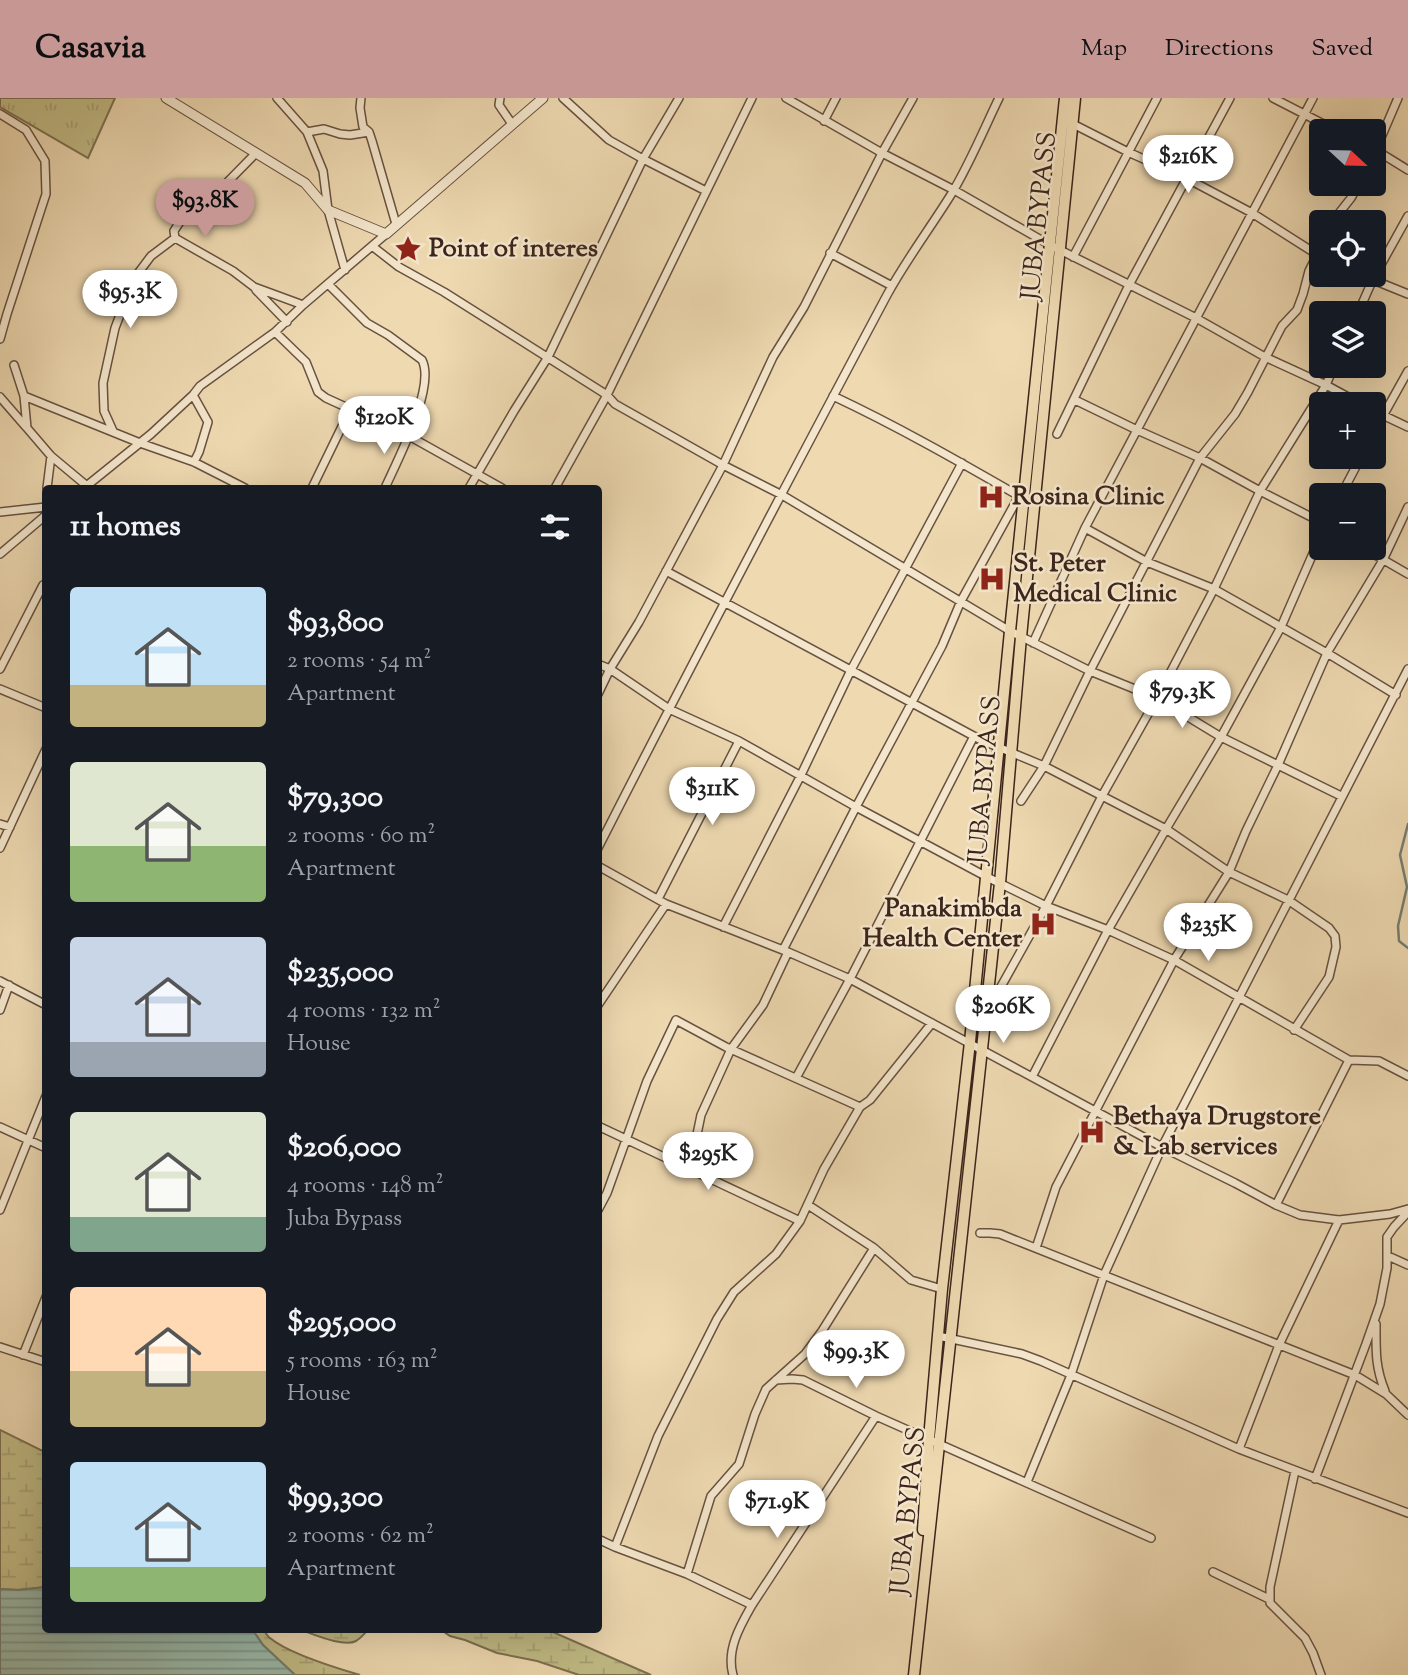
<!DOCTYPE html>
<meta charset="utf-8">
<style>
:root{--surface:#171b24;--page:#242831;--text:#f1f3f6;--muted:#9ea1a6;--accent:#c59692}
body{margin:0;font-family:"Sorts Mill Goudy",serif;background:var(--page);color:var(--text);height:100vh;display:flex;flex-direction:column;font-size:26px;white-space:nowrap}
*{box-sizing:border-box;margin:0}
p{font-size:23px;color:var(--muted)}
.icon{flex:none;width:38px;height:38px;fill:none;stroke:currentColor;stroke-width:2;stroke-linecap:round;stroke-linejoin:round}
.map{position:relative;flex:1;overflow:hidden}
.side{position:absolute;left:42px;top:387px;width:560px;height:1148px;display:flex;flex-direction:column;background:var(--surface);border-radius:7px;box-shadow:0 7px 28px #0002}
.side>*{flex:none}
.needle{width:46px;rotate:112deg}
.buttons{position:absolute;left:1309px;top:21px;display:grid;gap:14px}
.buttons a{display:grid;place-items:center;width:77px;height:77px;border-radius:7px;background:var(--surface);box-shadow:0 7px 28px #0002;font-size:35px}
.price{position:absolute;translate:-50% -60px;padding:0 16px;border-radius:24px;background:#fff;color:#222;font-size:23px;line-height:46px;filter:drop-shadow(0 2px 4px #0008)}
.price::after{content:'';position:absolute;left:50%;top:42px;width:21px;height:16px;margin-left:-10px;background:inherit;clip-path:polygon(0 0,100% 0,50% 100%)}
.price.active{background:var(--accent);color:#111}
ul{padding:0;list-style:none}
li{display:flex;align-items:center;gap:21px;height:175px;padding:0 28px}
li span{display:grid;place-items:center;flex:none;width:196px;height:140px;border-radius:7px;color:#555}
li>.icon{margin-inline-start:auto}
span .icon{width:84px;height:84px;fill:#fffc;stroke-width:1}
li b{font-size:30px}
h2{display:flex;justify-content:space-between;align-items:center;height:84px;padding:0 28px;font-size:30px}
header{display:flex;align-items:center;gap:42px;box-sizing:border-box;height:98px;padding:0 35px;background:var(--accent);color:#111}
header strong{font-size:33px}
nav{display:flex;gap:38px;margin-inline-start:auto;font-size:24px}
.map>svg:first-child{display:block}
</style>
<header>
<strong>Casavia</strong>
<nav><a>Map</a><a>Directions</a><a>Saved</a></nav>
</header>
<div class="map">
<svg width="1408" height="1577" viewBox="0 0 1408 1577">
<defs>
<pattern id="grass-tufts" width="24" height="20" patternUnits="userSpaceOnUse" patternTransform="scale(1.75)"><rect width="24" height="20" fill="#c1bc86"/><path d="M3 7l-1-3M5 7V3M7 7l1-3M15 17l-1-3M17 17v-4M19 17l1-3" fill="none" stroke="#a7a173"/></pattern>
<pattern id="wetland-marsh" width="20" height="14" patternUnits="userSpaceOnUse" patternTransform="scale(1.75)"><rect width="20" height="14" fill="#c1bc86"/><path d="M1 5h8M5 5V1M11 12h8M15 12V8" fill="none" stroke="#a7a173"/></pattern>
<pattern id="water-rules" width="6" height="5" patternUnits="userSpaceOnUse" patternTransform="scale(1.75)"><rect width="6" height="5" fill="#99baab"/><path d="M0 2.5h6" fill="none" stroke="#7e978a"/></pattern>
</defs>
<rect width="100%" height="100%" fill="#eed9b1"/>
<filter id="stains"><feTurbulence type="fractalNoise" baseFrequency=".00286" numOctaves="4"/><feColorMatrix values="0 0 0 0 .2 0 0 0 0 .09 0 0 0 0 .02 0 0 0 .5 -.17"/></filter>
<radialGradient id="worn" r=".72"><stop offset=".6" stop-color="#630" stop-opacity="0"/><stop offset="1" stop-color="#630" stop-opacity=".3"/></radialGradient>
<path fill="url(#grass-tufts)" stroke="#7e7051" stroke-width="2" d="M0,0H115L88,60L0,9Z"/>
<path fill="url(#wetland-marsh)" stroke="#7e7051" stroke-width="2" d="M0,1332L45,1354V1489L19,1492L0,1491Z
M252,1531H263C265,1534 268,1539 270,1540C289,1556 336,1570 360,1577H295L263,1547Z
M298,1531H369C365,1535 360,1541 356,1543C343,1550 311,1535 298,1531Z
M440,1531H546L651,1577H579L537,1563L497,1555L465,1542L450,1538Z"/>
<path fill="url(#water-rules)" stroke="#747e72" stroke-width="2" d="M45,1489L46,1531H252L263,1547L295,1577H0V1491L19,1492Z"/>
<g fill="none" stroke-linecap="round" stroke-linejoin="round">
<path stroke="#747e72" stroke-width="2.5" d="M1408,726L1400,757L1407,789L1398,828L1399,843L1408,850"/>
<defs>
<path id="minor" d="M277,0L307,34L323,73L328,112L345,172
M361,0L360,10L363,29L369,34L372,43L396,126
M500,0L499,7L512,26
M563,0L609,42L643,61L706,93
M786,0L882,55L954,92L1050,147L1196,220L1265,259L1326,287L1361,306
M1273,0L1337,33
M0,16L26,32L45,63L46,96L7,216L0,241
M824,23L836,0
M1069,24L1128,54L1186,80L1252,115L1321,159
M307,34L324,31L340,36L350,37L369,34
M1374,51L1408,72
M256,55L205,107L181,122L174,133L175,140L233,173L254,189L303,207
M1374,56L1398,0
M1332,124L1351,100L1359,86
M372,148L399,169L444,194L607,297L615,306L723,367L782,397L1010,533L1090,573L1157,600L1221,639L1341,698
M830,155L892,188
M1073,159L1157,0
M1361,177L1408,196
M328,186L367,225L388,237L422,262C436,289 397,363 385,390
M256,192L287,224
M1358,215L1373,181L1408,118
M275,234L306,264L318,294L326,300L409,338L502,390
M14,267L24,298L27,330L51,358L87,388
M193,297L208,324L199,354L194,364
M24,298L140,345L194,364L245,390
M833,298C897,328 958,363 1019,398H1024
M0,299L26,329
M1075,302L1137,332L1200,360L1260,393L1321,424
M1374,313L1408,329
M113,333L104,313L103,285L115,230L129,193L139,174L151,158L175,140
M1374,334L1408,273
M1057,336L1129,187L1230,0
M47,390L51,358
M84,390L151,336L193,297L200,288L275,234L303,207L386,136
M312,390L350,312
M469,390L514,313L548,259L643,61L679,0
M555,390L607,297L752,0
M1341,397L1361,359
M0,414L46,409
M1085,430L1147,464L1214,491L1327,555L1396,597
M1363,450L1408,476
M0,456L46,417
M666,473L981,642L1044,668L1166,731L1229,774L1288,802L1329,830L1335,838L1336,849L1329,879L1294,932
M1033,545L1085,430L1313,0
M598,566L610,571L669,611L739,643L856,709L987,779L1046,808L1108,832L1174,862L1349,962L1379,963L1408,978
M0,571L43,487
M0,591L46,610
M598,596L610,571L639,524L723,367L773,259L804,209L882,55L913,0
M1021,703L1044,668L1090,573L1200,360L1235,316L1248,294L1282,228L1297,212L1303,196L1309,173L1317,157L1321,144
M0,726L10,729
M0,750L46,651
M598,750C692,565 789,381 887,197C906,162 931,129 952,95C970,65 984,31 999,0
M598,768L666,806L788,854L850,881L1162,1049L1235,1085L1276,1107L1300,1117L1339,1122L1390,1116L1408,1111
M658,801L739,643
M723,829L801,677L851,572L962,365
M783,852L856,709L942,548L961,503L1019,398
M0,883L46,907
M998,894L1046,808L1102,698L1157,600L1214,491L1260,393L1326,287L1334,268
M598,907L666,806
M0,912L9,887
M1032,979L1108,832L1166,731L1221,639L1281,529L1321,437
M796,980L850,881L974,638
M598,1028L800,1123
M0,1029L46,1050
M690,1070L701,1017L731,951L763,907L788,854
M808,1107L874,1150L911,1182L942,1191
M1276,1107L1349,962
M0,1112L46,998
M598,1112L607,1095L647,983L676,922L726,949L860,1009
M980,1135H990L1000,1136L1355,1277L1386,1296L1408,1317
M1036,1150L1056,1089L1174,862L1229,774L1246,733L1278,667L1327,555L1383,462L1408,409
M1388,1158L1408,1167
M1376,1226C1376,1252 1375,1269 1385,1293
M938,1238L1022,1256L1041,1263L1239,1351L1408,1415
M0,1249L46,1264
M23,1257L46,1199
M776,1282L792,1281L803,1282L876,1318L1151,1440
M1239,1351L1279,1247L1339,1122
M1295,1373L1270,1489V1505L1305,1540L1313,1555L1321,1577
M1315,1381L1366,1246L1380,1206L1387,1170V1139L1394,1129L1408,1114
M1027,1384L1071,1277L1104,1177L1162,1049L1408,571
M598,1441L615,1449L687,1476L752,1507
M615,1449L658,1338L717,1221L734,1194L776,1156L800,1123L824,1071L860,1009L870,1002L932,925
M1213,1474L1269,1501
M687,1476L711,1398L739,1366L755,1316L766,1291L805,1256L822,1233L874,1150
M733,1577C726,1552 740,1528 752,1507L876,1318"/>
<path id="tertiary" d="M166,0L305,85L328,112L386,136L543,0"/>
<path id="primary" d="M923,1432L929,1341L942,1191L970,944L1010,533L1065,0
M914,1577L1000,785L1021,539L1075,0"/>
</defs>
<use href="#minor" stroke="#685241" stroke-width="10"/>
<use href="#tertiary" stroke="#685241" stroke-width="11"/>
<use href="#primary" stroke="#3c251c" stroke-width="13"/>
<use href="#minor" stroke="#f4e6cc" stroke-width="7"/>
<use href="#tertiary" stroke="#f4e6cc" stroke-width="9"/>
<use href="#primary" stroke="#eed9b1" stroke-width="10"/>
</g>
<defs>
<symbol id="sight-bare" viewBox="-9 -9 18 18"><path d="M0-6L1.8-2.2L6-1.7L2.9 1.2L3.7 5.4L0 3.3L-3.7 5.4L-2.9 1.2L-6-1.7L-1.8-2.2Z" fill="#8f2418" stroke="#f4e6cc" stroke-width="2.5" paint-order="stroke"/></symbol>
<symbol id="hospital-bare" viewBox="-9 -9 18 18"><path d="M-5-5h3v3.5h4V-5h3V5h-3V1.5h-4V5h-3Z" fill="#8f2418" stroke="#f4e6cc" stroke-width="2.5" paint-order="stroke"/></symbol>
</defs>
<g fill-rule="evenodd">
<use href="#sight-bare" x="389" y="132" width="38" height="38"/>
<use href="#hospital-bare" x="972" y="380" width="38" height="38"/>
<use href="#hospital-bare" x="973" y="462" width="38" height="38"/>
<use href="#hospital-bare" x="1024" y="807" width="38" height="38"/>
<use href="#hospital-bare" x="1073" y="1015" width="38" height="38"/>
</g>
<g text-anchor="middle" dominant-baseline="central" stroke-width="5" stroke-linejoin="round" paint-order="stroke">
<g font-size="26" fill="#3c251c" stroke="#f4e6cc">
<text transform="translate(1040 118) rotate(-84)">JUBA BYPASS</text>
<text transform="translate(986 682) rotate(-85)">JUBA BYPASS</text>
<text transform="translate(909 1413) rotate(-84)">JUBA BYPASS</text>
</g>
<g font-size="26" font-weight="bold" fill="#3c251c" stroke="#f4e6cc" text-anchor="start">
<text x="429" y="151">Point of interes</text>
<text x="1012" y="399">Rosina Clinic</text>
<text x="1013" y="466">St. Peter<tspan x="1013" dy="30">Medical Clinic</tspan></text>
<text x="1022" y="811" text-anchor="end">Panakimbda<tspan x="1022" dy="30">Health Center</tspan></text>
<text x="1113" y="1019">Bethaya Drugstore<tspan x="1113" dy="30">&amp; Lab services</tspan></text>
</g>
</g>
<rect width="100%" height="100%" filter="url(#stains)"/>
<rect width="100%" height="100%" fill="url(#worn)"/>
</svg>
<div class="buttons">
<a><svg class="needle" viewBox="-14 -14 28 28"><path d="M0-13l5 13h-10z" fill="#e53935"/><path d="M0 13l5-13h-10z" fill="#9ea1a6"/></svg></a>
<a><svg class="icon" aria-label="locate" viewBox="0 0 24 24"><circle cx="12" cy="12" r="6"/><path d="M12 2v4M12 18v4M2 12h4M18 12h4"/></svg></a>
<a><svg class="icon" aria-label="layers" viewBox="0 0 24 24"><path d="M12 4l9 5-9 5-9-5zM3 14l9 5 9-5"/></svg></a>
<a>+</a>
<a>−</a>
</div>
<b class="price" style="left:1188px;top:97px">$216K</b>
<b class="price active" style="left:205px;top:141px">$93.8K</b>
<b class="price" style="left:130px;top:232px">$95.3K</b>
<b class="price" style="left:384px;top:358px">$120K</b>
<b class="price" style="left:1182px;top:632px">$79.3K</b>
<b class="price" style="left:712px;top:729px">$311K</b>
<b class="price" style="left:1208px;top:865px">$235K</b>
<b class="price" style="left:1003px;top:947px">$206K</b>
<b class="price" style="left:708px;top:1094px">$295K</b>
<b class="price" style="left:856px;top:1292px">$99.3K</b>
<b class="price" style="left:777px;top:1442px">$71.9K</b>
<section class="side">
<h2>11 homes<svg class="icon" aria-label="filters" viewBox="0 0 24 24"><path d="M4 7h16M4 17h16"/><circle cx="9" cy="7" r="2"/><circle cx="15" cy="17" r="2"/></svg></h2>
<ul>
<li><span style="background:linear-gradient(#bfe0f5 70%,#c2b280 0)"><svg class="icon" aria-label="home" viewBox="0 0 24 24"><path d="M3 11l9-7 9 7M6 9v11h12V9"/></svg></span><div><b>$93,800</b><p>2 rooms · 54 m²</p><p>Apartment</p></div></li>
<li><span style="background:linear-gradient(#dfe7d0 60%,#8fb573 0)"><svg class="icon" aria-label="home" viewBox="0 0 24 24"><path d="M3 11l9-7 9 7M6 9v11h12V9"/></svg></span><div><b>$79,300</b><p>2 rooms · 60 m²</p><p>Apartment</p></div></li>
<li><span style="background:linear-gradient(#c9d6e8 75%,#9aa5b1 0)"><svg class="icon" aria-label="home" viewBox="0 0 24 24"><path d="M3 11l9-7 9 7M6 9v11h12V9"/></svg></span><div><b>$235,000</b><p>4 rooms · 132 m²</p><p>House</p></div></li>
<li><span style="background:linear-gradient(#dfe7d0 75%,#7fa58c 0)"><svg class="icon" aria-label="home" viewBox="0 0 24 24"><path d="M3 11l9-7 9 7M6 9v11h12V9"/></svg></span><div><b>$206,000</b><p>4 rooms · 148 m²</p><p>Juba Bypass</p></div></li>
<li><span style="background:linear-gradient(#ffd9b3 60%,#c2b280 0)"><svg class="icon" aria-label="home" viewBox="0 0 24 24"><path d="M3 11l9-7 9 7M6 9v11h12V9"/></svg></span><div><b>$295,000</b><p>5 rooms · 163 m²</p><p>House</p></div></li>
<li><span style="background:linear-gradient(#bfe0f5 75%,#8fb573 0)"><svg class="icon" aria-label="home" viewBox="0 0 24 24"><path d="M3 11l9-7 9 7M6 9v11h12V9"/></svg></span><div><b>$99,300</b><p>2 rooms · 62 m²</p><p>Apartment</p></div></li>
</ul>
</section>
</div>
